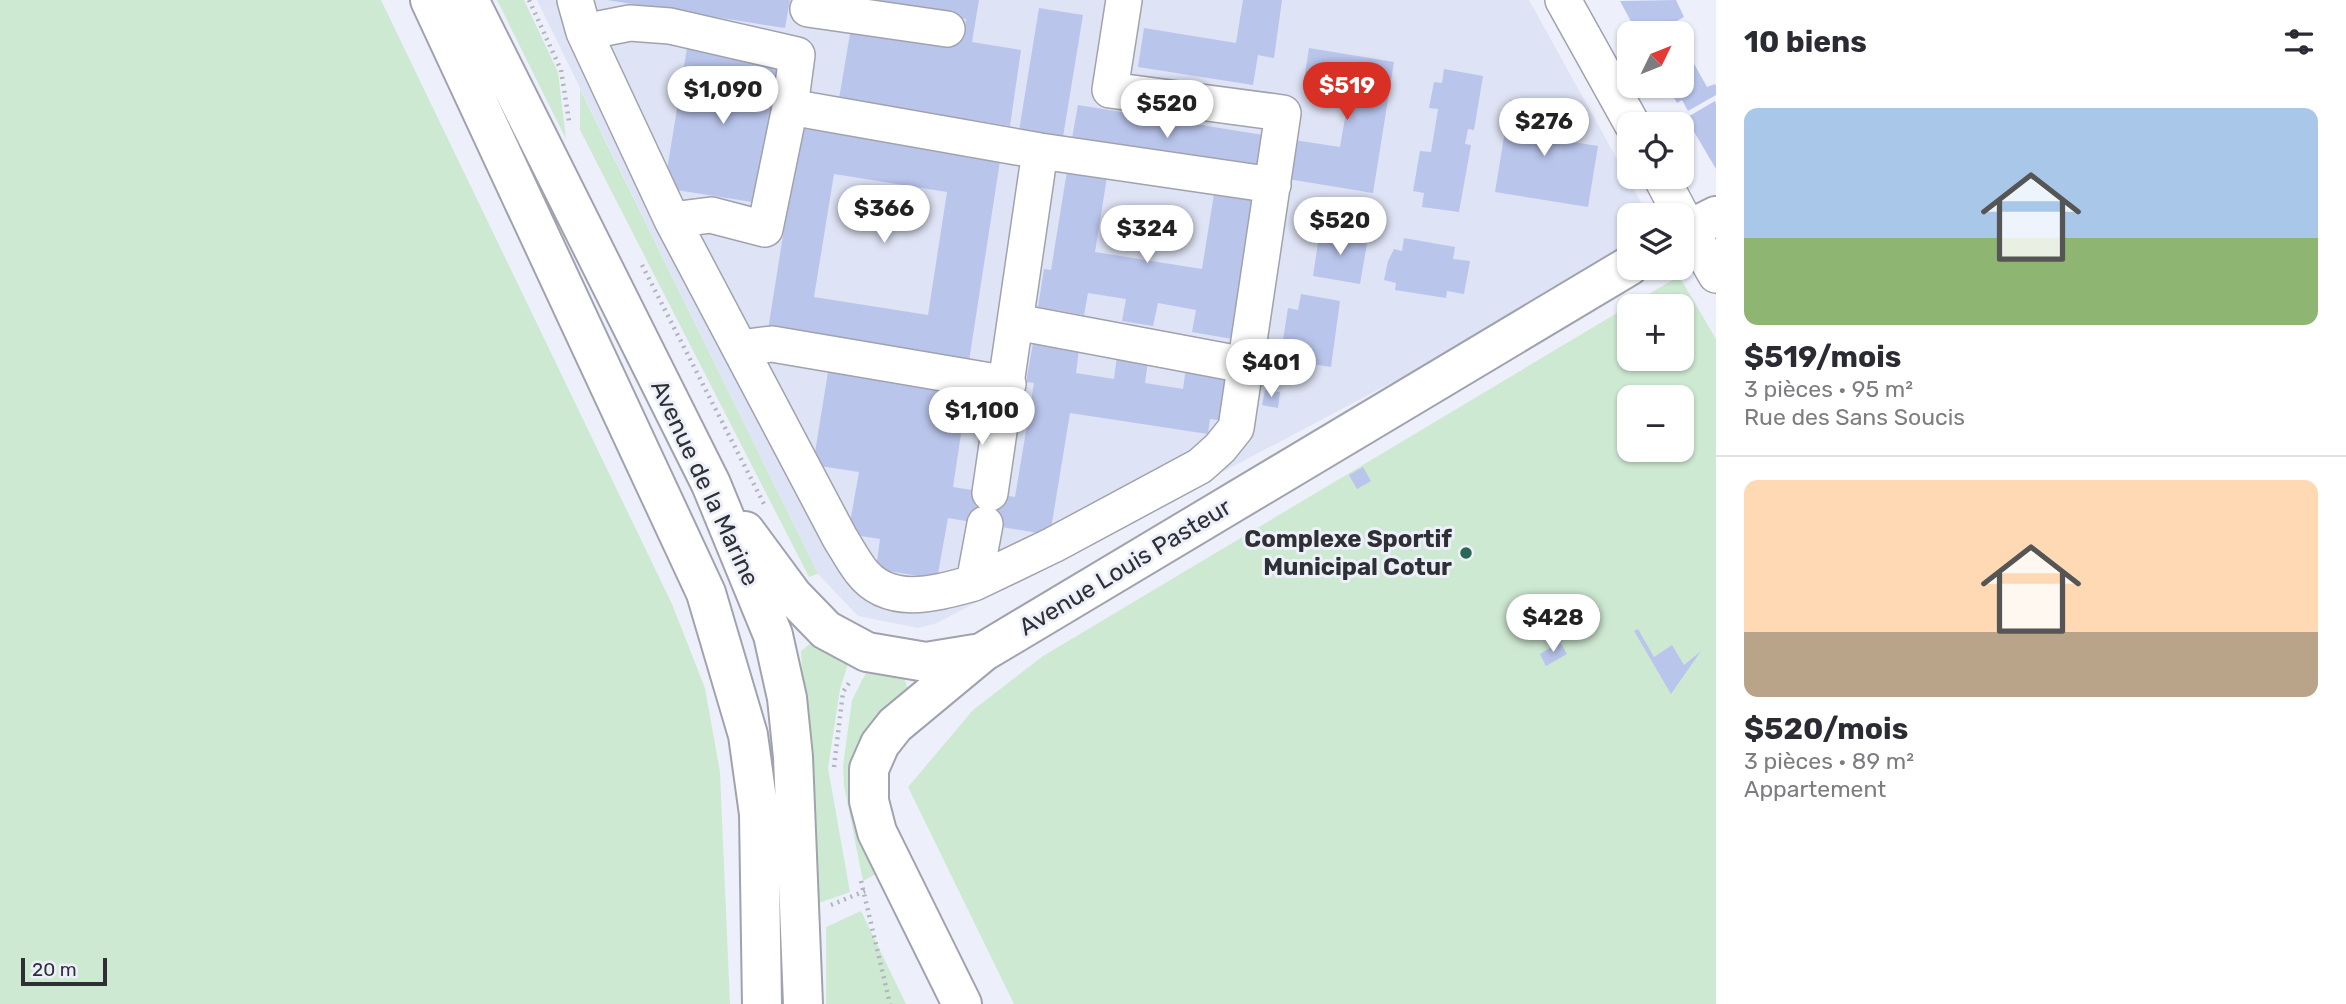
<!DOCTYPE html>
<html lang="fr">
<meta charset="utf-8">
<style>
:root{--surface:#fff;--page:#f7f7f7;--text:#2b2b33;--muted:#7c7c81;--line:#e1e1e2;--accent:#d93025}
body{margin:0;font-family:Rubik,sans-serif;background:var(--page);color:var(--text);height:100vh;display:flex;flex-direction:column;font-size:26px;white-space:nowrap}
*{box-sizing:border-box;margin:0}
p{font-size:23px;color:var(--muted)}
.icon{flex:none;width:38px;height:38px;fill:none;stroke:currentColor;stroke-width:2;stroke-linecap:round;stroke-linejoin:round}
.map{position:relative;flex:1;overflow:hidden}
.drawer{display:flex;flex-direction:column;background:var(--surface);width:630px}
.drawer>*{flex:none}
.needle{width:46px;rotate:47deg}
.controls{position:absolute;left:1617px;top:21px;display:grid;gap:14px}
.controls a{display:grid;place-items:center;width:77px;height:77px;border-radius:14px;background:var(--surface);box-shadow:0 2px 5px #0004;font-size:35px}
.scale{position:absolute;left:21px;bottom:18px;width:86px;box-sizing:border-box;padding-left:7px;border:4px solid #2f3034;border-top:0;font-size:19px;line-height:24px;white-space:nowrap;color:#2f3034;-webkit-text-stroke:5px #edf0fb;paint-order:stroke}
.price{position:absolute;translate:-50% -60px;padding:0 16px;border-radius:24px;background:#fff;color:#222;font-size:23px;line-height:46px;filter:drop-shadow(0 2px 4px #0008)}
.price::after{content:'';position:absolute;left:50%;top:42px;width:21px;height:16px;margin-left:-10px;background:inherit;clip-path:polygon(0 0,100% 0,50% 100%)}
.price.current{background:var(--accent);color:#fff}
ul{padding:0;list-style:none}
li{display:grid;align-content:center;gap:14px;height:371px;padding:0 28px}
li+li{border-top:2px solid var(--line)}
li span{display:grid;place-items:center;height:217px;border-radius:14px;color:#555}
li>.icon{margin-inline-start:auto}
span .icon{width:126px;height:126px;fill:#fffc;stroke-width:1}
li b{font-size:30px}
h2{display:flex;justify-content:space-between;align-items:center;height:84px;padding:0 28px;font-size:30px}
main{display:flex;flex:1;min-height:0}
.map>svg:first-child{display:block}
</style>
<main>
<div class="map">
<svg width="1716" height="1004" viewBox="0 0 1716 1004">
<rect width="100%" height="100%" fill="#edf0fb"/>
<path fill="#dee3f5" d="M537,0H1529L1648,215H1629V257L937,623L918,628L858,616L818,574Z"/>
<path fill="#cee9d2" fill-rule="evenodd" d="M0,0H381L672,604L705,688L720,772L730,1004H0Z
M497,0H524L558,72L566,139Z
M580,89L818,574L809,577L580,130Z
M1679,276L1716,339V1004H1014L908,787L973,710L1043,656ZM1629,306H1682V359H1629ZM1629,397H1682V450H1629Z
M812,642L848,664L840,689L828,768L850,892L813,905L801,651Z
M870,665L902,671L909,693L883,719L881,871L863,881L844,786L843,766L852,700Z
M861,911L906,1004H826V927Z"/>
<path fill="#bac5ec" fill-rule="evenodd" d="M607,0H790L785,28Z
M855,0H979L972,42L1021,50L1010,126L839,99L852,22L963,40L966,19Z
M1243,0H1282L1274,58L1258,55L1253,85L1138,67L1144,28L1236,43Z
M1676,0L1684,17L1655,33H1629V47L1622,33L1634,27L1620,1Z
M1039,8L1083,15L1062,143L1018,137Z
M1682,42L1707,87L1715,84L1716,86V95L1688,111L1682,100L1677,103L1667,86H1682Z
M687,48L781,63L758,203L664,188Z
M1309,48L1394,62L1373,193L1288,179L1294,140L1340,147L1349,94L1303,86Z
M1444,69L1483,76L1474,130L1468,129L1465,144L1471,145L1459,212L1422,207L1424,193L1413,191L1420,151L1431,152L1438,109L1429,108L1434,82L1442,83Z
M1510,100L1565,109L1560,140L1598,146L1588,207L1495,192Z
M1715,101L1716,104V169L1686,118Z
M1078,105L1263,135L1257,174L1071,144Z
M800,128L1000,161L969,361L768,330ZM834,174L947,192L928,315L814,297Z
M1067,171L1107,177L1095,252L1202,269L1214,194L1254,201L1237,299L1245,301L1238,340L1192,332L1196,310L1158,303L1153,326L1122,321L1126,299L1088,293L1084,315L1038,307L1044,269L1051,270Z
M1320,230L1368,238L1360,284L1313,276Z
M1404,238L1455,247L1453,259L1470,261L1464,294L1447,291L1446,298L1395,290L1396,283L1384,280L1388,261L1394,249L1402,251Z
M1301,294L1340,301L1331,367L1280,359L1288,308L1298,310Z
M1033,343L1079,350L1076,373L1114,379L1117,356L1148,361L1145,383L1183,389L1186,367L1234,375L1226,421L1210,419L1208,434L1070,413L1050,535L948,518L937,579L876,569L880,539L848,534L859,472L813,465L828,372L967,394L953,487L1015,497L1034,383L1026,382Z
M1265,390L1280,392L1278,408L1262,405Z
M1363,467L1371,481L1357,489L1349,475Z
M1638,629L1654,657L1672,645L1684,665L1701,651L1671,694L1634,631Z
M1560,642L1567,654L1546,666L1540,654Z"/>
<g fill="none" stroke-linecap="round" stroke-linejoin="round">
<defs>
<path id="minor" d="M575,0L584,32L672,220L840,538C847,549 853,561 861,571C889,608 937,593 974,583L985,524
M1563,0L1632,124
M808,9L947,29
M584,32L630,23L670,26L797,55L790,107L765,229L711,215L672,220
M790,107L1040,151L1273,185
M1661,177L1681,215
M1682,216L1716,275
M1016,322L1245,365
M740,348L772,344L1008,384
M990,493L1040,151
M974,583L1053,545L1200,466L1220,448L1236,428L1283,113L1110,90L1124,0"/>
<path id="major" d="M430,0L706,593L748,735L759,814L762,1004
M469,0L711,484L773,635L787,698L793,757L803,1004
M1682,233L1716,216
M745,531L793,596L826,630L867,652L926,662L981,653
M962,1004L877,832L869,801V769L880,744L895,725L983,652L1629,266"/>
</defs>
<use href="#minor" stroke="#a0a3ad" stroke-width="38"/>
<use href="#major" stroke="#a0a3ad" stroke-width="42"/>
<path stroke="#b2b4bd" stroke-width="4.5" stroke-dasharray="2 5" stroke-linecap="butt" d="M529,0L561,70L569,121
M642,265L764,504
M834,767L843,692L851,680
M861,881L890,1004
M831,905L865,891"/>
<use href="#minor" stroke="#fff" stroke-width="35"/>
<use href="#major" stroke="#fff" stroke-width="38"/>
</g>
<circle fill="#2b6853" stroke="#edf0fb" stroke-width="2.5" cx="1466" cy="553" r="7"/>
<g text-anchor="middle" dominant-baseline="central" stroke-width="6" stroke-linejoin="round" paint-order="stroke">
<g font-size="24" fill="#2f3034" stroke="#edf0fb">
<text transform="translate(705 483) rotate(65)">Avenue de la Marine</text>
<text transform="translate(1125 567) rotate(-31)">Avenue Louis Pasteur</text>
</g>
<g font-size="24" font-weight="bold" fill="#2f3034" stroke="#edf0fb" text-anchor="end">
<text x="1452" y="539">Complexe Sportif<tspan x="1452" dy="28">Municipal Cotur</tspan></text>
</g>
</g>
</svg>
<div class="controls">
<a><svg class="needle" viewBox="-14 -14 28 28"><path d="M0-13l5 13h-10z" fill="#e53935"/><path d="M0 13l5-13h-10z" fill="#7c7c81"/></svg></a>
<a><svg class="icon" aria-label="locate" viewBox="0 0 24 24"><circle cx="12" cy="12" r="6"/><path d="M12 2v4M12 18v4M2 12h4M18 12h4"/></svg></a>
<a><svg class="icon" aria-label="layers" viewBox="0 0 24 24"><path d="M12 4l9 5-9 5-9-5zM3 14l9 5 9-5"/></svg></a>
<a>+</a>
<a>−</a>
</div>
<div class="scale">20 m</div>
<b class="price current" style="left:1347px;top:122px">$519</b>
<b class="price" style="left:723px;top:126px">$1,090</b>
<b class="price" style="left:1167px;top:140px">$520</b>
<b class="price" style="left:1544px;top:158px">$276</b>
<b class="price" style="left:884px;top:245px">$366</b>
<b class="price" style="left:1340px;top:257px">$520</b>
<b class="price" style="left:1147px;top:265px">$324</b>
<b class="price" style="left:1271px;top:399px">$401</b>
<b class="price" style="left:982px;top:447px">$1,100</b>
<b class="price" style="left:1553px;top:654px">$428</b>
</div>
<section class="drawer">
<h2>10 biens<svg class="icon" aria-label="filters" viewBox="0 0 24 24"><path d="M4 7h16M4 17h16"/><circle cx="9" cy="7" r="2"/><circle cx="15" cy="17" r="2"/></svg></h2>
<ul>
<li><span style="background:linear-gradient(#a9c7e8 60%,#8fb573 0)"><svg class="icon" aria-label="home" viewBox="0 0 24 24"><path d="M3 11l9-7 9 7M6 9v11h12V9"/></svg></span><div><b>$519/mois</b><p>3 pièces · 95 m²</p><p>Rue des Sans Soucis</p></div></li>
<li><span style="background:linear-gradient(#ffd9b3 70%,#b9a48a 0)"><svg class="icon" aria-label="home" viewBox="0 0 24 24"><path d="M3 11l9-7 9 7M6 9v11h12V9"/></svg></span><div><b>$520/mois</b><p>3 pièces · 89 m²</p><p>Appartement</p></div></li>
</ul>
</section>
</main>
